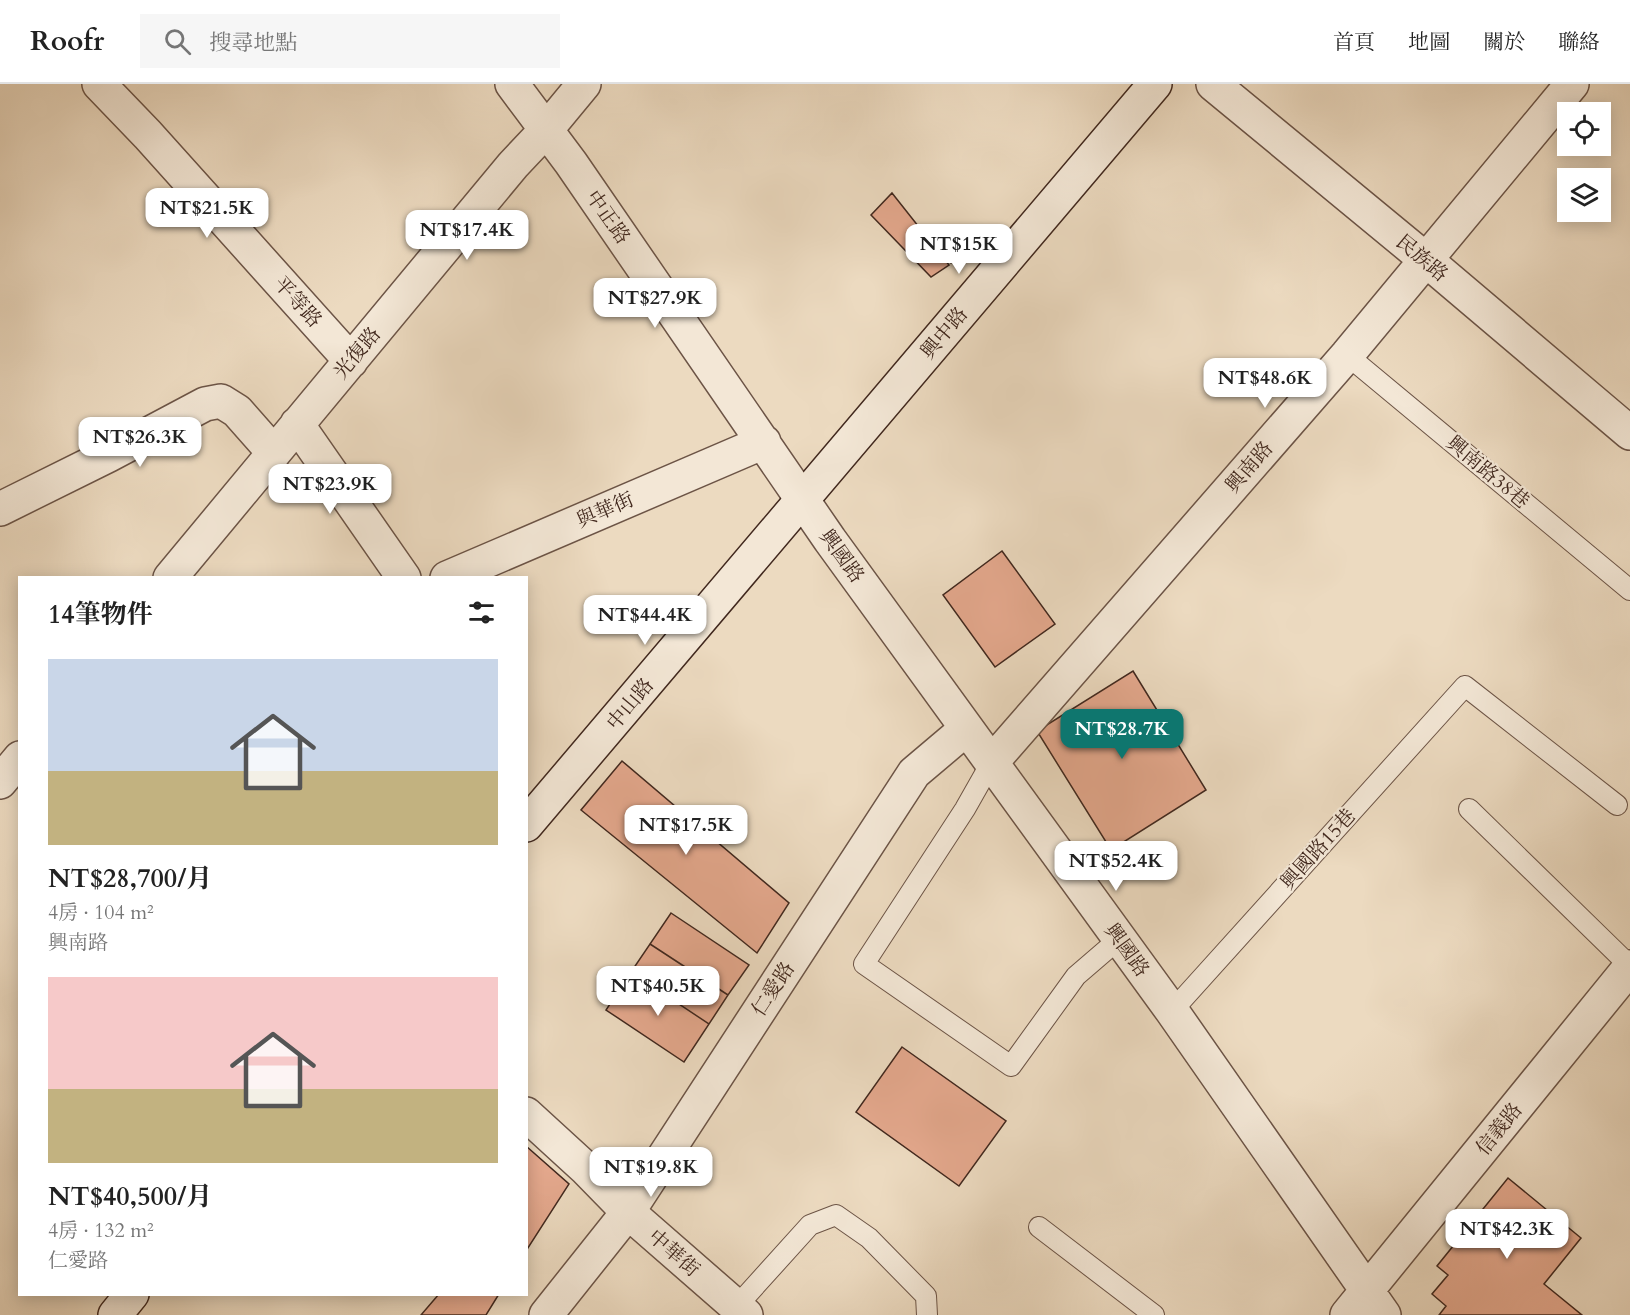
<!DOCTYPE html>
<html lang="zh-TW">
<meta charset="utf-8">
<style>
:root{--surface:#fff;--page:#f6f6f6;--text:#222;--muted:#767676;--line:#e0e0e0;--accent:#0f766e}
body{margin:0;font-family:Cardo,"Noto Serif TC",serif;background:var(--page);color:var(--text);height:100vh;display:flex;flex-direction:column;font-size:22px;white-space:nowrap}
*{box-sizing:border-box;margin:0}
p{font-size:20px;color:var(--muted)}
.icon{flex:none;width:33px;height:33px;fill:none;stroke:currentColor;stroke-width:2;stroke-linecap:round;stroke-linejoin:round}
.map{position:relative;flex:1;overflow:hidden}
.details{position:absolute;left:18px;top:492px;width:510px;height:720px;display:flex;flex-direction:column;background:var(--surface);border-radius:0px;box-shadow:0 3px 15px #0003}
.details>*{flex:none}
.controls{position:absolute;left:1557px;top:18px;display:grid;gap:12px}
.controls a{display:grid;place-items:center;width:54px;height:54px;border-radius:0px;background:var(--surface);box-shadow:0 3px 15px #0003;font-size:30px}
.price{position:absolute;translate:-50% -51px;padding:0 14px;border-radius:12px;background:#fff;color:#222;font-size:20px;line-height:39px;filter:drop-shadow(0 2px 3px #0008)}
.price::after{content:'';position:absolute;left:50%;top:36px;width:18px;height:14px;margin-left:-9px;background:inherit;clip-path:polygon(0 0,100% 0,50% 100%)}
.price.current{background:var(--accent);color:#fff}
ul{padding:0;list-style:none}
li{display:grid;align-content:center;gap:12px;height:318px;padding:0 30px}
li span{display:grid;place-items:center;height:186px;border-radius:0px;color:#555}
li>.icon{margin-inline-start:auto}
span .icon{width:108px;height:108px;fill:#fffc;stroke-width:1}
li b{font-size:26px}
h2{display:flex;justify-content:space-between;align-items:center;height:72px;padding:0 30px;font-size:26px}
header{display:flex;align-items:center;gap:36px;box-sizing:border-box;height:84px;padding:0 30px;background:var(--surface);border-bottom:2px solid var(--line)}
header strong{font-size:28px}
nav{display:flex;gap:33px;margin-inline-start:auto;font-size:21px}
.search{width:420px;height:54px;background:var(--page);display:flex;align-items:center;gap:15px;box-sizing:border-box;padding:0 21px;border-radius:0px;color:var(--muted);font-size:22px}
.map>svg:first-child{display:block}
</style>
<header>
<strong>Roofr</strong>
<div class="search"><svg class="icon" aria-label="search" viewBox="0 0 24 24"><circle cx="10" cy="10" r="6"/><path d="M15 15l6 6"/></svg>搜尋地點</div>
<nav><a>首頁</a><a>地圖</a><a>關於</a><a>聯絡</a></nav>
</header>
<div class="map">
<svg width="1630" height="1231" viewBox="0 0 1630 1231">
<rect width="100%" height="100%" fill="#ecdac0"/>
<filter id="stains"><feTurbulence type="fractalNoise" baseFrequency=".00333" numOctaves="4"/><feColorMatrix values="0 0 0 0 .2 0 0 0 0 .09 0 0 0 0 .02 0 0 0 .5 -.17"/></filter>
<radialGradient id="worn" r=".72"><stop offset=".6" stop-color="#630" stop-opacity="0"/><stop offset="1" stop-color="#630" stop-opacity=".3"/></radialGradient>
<path fill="#e4a88d" stroke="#41281e" stroke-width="1.5" d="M892,109L949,181L931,193L871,131Z
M933,145L956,174L951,179L927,149Z
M1002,467L1055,540L995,583L943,511Z
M1133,587L1206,706L1111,766L1037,647Z
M622,677L789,819L757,869L581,726Z
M671,829L749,881L728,911L650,860Z
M650,860L728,911L709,940L631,888Z
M631,888L709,940L684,978L606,926Z
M902,963L1006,1037L959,1102L856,1028Z
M526,1062L569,1100L526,1167Z
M1508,1094L1581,1154L1544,1200L1582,1231H1439L1446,1222L1432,1210L1448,1191L1437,1182Z
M439,1210H499L486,1231H421Z"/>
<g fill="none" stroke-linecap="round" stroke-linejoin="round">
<defs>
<path id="service" d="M1347,271L1630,506
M991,679L965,725L864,880L1011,982L1076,892L1119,855
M1469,725L1630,882
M1172,927L1465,602L1617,721
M1039,1143L1154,1231
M736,1223L810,1141L836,1131L869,1154L926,1212L927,1231"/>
<path id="minor" d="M99,0L148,51L351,277
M512,0L571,79L830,456L1172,927L1384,1231
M1213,0L1425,175L1630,349
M297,340L404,494
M0,425L109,371L205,320L221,317L237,327L274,369
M170,494L513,81L546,46L584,0
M447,494L764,358
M991,679L1347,271L1572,0
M0,698L20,674
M526,1030L585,1084L628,1128L746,1231
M546,1231L628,1128L914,689L966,645
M1347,1231L1630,883"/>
<path id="secondary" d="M526,741L1155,0
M115,1231L132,1210"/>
</defs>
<use href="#service" stroke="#6c5446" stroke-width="22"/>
<use href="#minor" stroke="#6c5446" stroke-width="36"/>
<use href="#secondary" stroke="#41281e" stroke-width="36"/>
<use href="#service" stroke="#f3e7d6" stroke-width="20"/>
<use href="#minor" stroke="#f3e7d6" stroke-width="33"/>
<use href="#secondary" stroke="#f3e7d6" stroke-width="33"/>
</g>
<g text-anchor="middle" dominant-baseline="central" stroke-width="4.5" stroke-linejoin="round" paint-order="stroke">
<g font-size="20" fill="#41281e" stroke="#f3e7d6">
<text transform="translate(608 133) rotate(55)">中正路</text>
<text transform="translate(1422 174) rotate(40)">民族路</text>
<text transform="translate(298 218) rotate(48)">平等路</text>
<text transform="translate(944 249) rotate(-50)">興中路</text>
<text transform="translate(357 269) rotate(-50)">光復路</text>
<text transform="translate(1249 383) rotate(-49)">興南路</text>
<text transform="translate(1488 388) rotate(40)">興南路38巷</text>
<text transform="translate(605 426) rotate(-23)">與華街</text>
<text transform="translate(842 472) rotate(54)">興國路</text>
<text transform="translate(630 620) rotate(-50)">中山路</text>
<text transform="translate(1318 765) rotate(-48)">興國路15巷</text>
<text transform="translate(1127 866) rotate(54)">興國路</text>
<text transform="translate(773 905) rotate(-57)">仁愛路</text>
<text transform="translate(1499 1045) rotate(-51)">信義路</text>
<text transform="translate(674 1169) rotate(41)">中華街</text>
</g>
</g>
<rect width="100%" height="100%" filter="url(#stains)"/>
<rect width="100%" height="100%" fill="url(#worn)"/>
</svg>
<div class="controls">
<a><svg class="icon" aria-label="locate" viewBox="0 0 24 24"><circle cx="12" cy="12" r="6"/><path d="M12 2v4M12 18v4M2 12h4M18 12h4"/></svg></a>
<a><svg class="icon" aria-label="layers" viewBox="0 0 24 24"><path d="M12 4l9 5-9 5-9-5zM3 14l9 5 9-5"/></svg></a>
</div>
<b class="price" style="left:207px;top:155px">NT$21.5K</b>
<b class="price" style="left:467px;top:177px">NT$17.4K</b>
<b class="price" style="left:959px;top:191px">NT$15K</b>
<b class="price" style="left:655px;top:245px">NT$27.9K</b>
<b class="price" style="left:1265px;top:325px">NT$48.6K</b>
<b class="price" style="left:140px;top:384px">NT$26.3K</b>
<b class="price" style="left:330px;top:431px">NT$23.9K</b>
<b class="price" style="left:645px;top:562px">NT$44.4K</b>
<b class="price current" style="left:1122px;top:676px">NT$28.7K</b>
<b class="price" style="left:686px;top:772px">NT$17.5K</b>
<b class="price" style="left:1116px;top:808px">NT$52.4K</b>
<b class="price" style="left:658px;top:933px">NT$40.5K</b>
<b class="price" style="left:651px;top:1114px">NT$19.8K</b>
<b class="price" style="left:1507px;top:1176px">NT$42.3K</b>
<section class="details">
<h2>14筆物件<svg class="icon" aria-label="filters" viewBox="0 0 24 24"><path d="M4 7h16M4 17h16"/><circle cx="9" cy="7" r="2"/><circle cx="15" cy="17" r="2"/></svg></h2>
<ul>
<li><span style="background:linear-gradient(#c9d6e8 60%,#c2b280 0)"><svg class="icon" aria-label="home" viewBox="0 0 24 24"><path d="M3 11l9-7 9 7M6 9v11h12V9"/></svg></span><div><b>NT$28,700/月</b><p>4房 · 104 m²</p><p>興南路</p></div></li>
<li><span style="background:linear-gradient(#f6c9c9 60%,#c2b280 0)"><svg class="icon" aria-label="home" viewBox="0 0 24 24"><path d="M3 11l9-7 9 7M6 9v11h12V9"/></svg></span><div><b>NT$40,500/月</b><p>4房 · 132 m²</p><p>仁愛路</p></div></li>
</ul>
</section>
</div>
